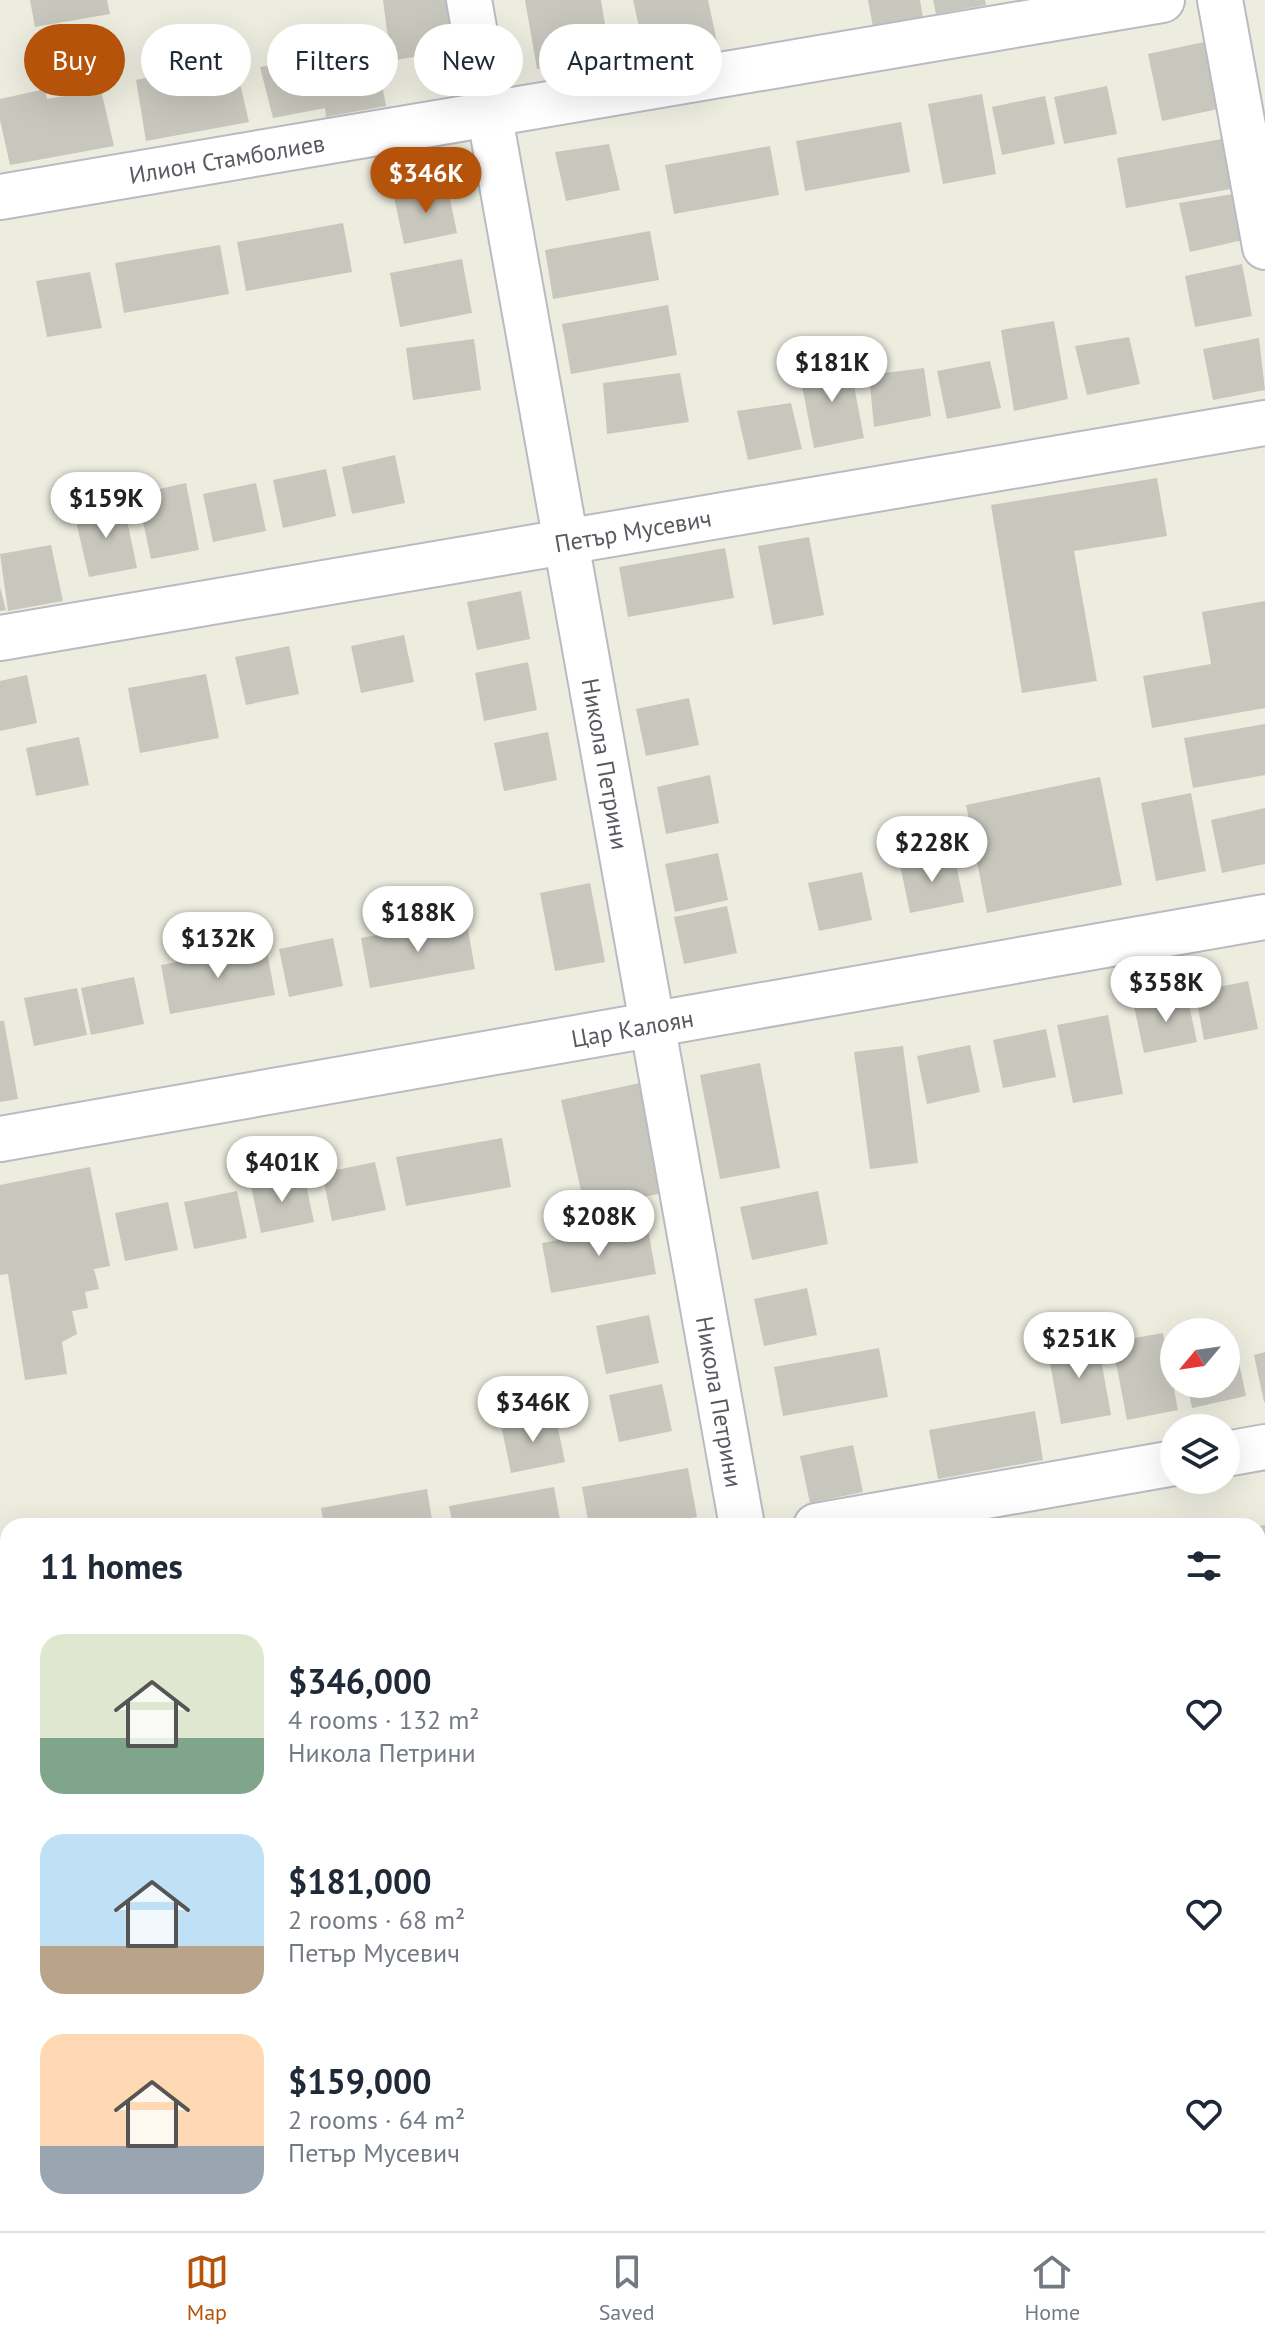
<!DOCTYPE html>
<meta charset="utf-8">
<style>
:root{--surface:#fff;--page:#f6f6f7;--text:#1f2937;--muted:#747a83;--line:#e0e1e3;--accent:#b45309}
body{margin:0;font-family:"PT Sans",sans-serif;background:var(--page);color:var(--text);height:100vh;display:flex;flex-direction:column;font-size:30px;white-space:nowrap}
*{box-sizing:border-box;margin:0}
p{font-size:26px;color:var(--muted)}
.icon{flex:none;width:44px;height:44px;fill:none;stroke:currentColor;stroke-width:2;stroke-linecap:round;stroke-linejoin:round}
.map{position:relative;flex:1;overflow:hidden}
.drawer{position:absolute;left:0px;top:1518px;width:1266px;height:714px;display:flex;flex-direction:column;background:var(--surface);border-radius:24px 24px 0 0;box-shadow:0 8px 32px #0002}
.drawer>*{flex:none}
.guide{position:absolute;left:24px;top:24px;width:800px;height:72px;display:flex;gap:16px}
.needle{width:52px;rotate:241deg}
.fabs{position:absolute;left:1160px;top:1318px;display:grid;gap:16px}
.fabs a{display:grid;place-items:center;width:80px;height:80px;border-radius:50%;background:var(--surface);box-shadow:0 8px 32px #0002;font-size:40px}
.price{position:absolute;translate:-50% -68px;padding:0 18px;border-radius:28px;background:#fff;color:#222;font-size:26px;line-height:52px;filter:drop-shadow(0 2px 4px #0008)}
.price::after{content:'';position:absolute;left:50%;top:48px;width:24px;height:18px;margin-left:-12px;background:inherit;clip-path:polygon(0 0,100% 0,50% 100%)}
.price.active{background:var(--accent);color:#fff}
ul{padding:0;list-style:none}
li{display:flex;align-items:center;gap:24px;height:200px;padding:0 40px}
li span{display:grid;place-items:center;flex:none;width:224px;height:160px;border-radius:24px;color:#555}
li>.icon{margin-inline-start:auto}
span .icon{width:96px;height:96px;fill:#fffc;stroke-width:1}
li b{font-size:34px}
h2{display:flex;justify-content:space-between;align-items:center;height:96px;padding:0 40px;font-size:34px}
.chip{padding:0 28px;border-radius:36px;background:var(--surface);box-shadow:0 8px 32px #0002;font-size:28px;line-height:72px}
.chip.active{background:var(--accent);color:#fff}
.tabs{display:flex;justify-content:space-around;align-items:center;height:112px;border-top:2px solid var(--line);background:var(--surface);font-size:22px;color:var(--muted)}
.tabs a{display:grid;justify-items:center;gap:4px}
.tabs .active{color:var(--accent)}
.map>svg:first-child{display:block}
</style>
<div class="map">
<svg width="1265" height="2231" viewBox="0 0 1265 2231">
<rect width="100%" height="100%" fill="#ececdf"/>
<path fill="#c8c7be" d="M30,0H107L110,14L35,27Z
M383,0H448L458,49L391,61Z
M525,0H601L610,55L537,69Z
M633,0H708L719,51L648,67Z
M868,0H920L923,18L873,27Z
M933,0H985L986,5L936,14Z
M371,26L386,106L326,117L325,108L273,118L260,67L275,65L270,45Z
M1204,42L1218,109L1162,121L1148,54Z
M210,64L218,84L239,79L249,122L146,141L136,80Z
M1107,86L1117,134L1064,144L1054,97Z
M45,89L47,99L101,90L114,146L10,165L0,120V99Z
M982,94L996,174L943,184L928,104Z
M1045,96L1055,144L1002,155L992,107Z
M901,122L910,172L805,191L796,141Z
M1222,139L1231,189L1126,208L1117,158Z
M609,144L620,190L566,201L555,152Z
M770,146L779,195L674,214L665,165Z
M447,185L457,233L404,244L394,197Z
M1233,194L1243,240L1190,252L1179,203Z
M343,223L352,272L246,291L237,242Z
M650,231L659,280L553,299L545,250Z
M220,245L229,294L124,313L115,263Z
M462,259L472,313L400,327L390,273Z
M1242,264L1252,316L1195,327L1185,276Z
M90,272L102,328L47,337L36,281Z
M668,305L677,355L571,374L562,324Z
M1054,321L1068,399L1014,411L1001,330Z
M1129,337L1140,384L1087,395L1075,346Z
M1259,338L1265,390L1213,400L1203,349Z
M474,339L481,390L413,400L406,348Z
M849,360L864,438L814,448L799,370Z
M990,361L1001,408L947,419L937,371Z
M924,368L931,416L874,427L869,375Z
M680,373L689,422L607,434L603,383Z
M791,403L802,449L748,460L737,411Z
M395,455L405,503L352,514L342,467Z
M326,469L336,516L283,528L273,480Z
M1157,478L1167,536L1074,551L1097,681L1022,693L991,505Z
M186,483L199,550L151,559L137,494Z
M256,483L266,531L213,542L203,494Z
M123,501L137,568L89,577L74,513Z
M809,537L824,615L773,625L758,546Z
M51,545L63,601L8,611L0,554Z
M725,548L734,598L628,617L619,567Z
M0,587L6,610L0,611Z
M521,591L530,639L477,650L467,602Z
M1265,601V708L1152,728L1143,676L1211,664L1202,612Z
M404,635L414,682L361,693L351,646Z
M289,646L299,694L246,705L235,657Z
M528,662L537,710L484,721L475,673Z
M206,674L219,738L140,753L128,688Z
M27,675L37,723L0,731V681Z
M689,698L699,745L646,756L636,709Z
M1265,724V775L1193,788L1184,738Z
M548,732L557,780L504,791L494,743Z
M79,737L89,785L36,796L26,748Z
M710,775L719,823L666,834L657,787Z
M1100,777L1122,885L987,913L966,805Z
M1191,793L1206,871L1156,881L1141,803Z
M1265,808V864L1222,873L1211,820Z
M718,853L728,900L675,912L665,864Z
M954,855L964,902L910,913L900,865Z
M862,872L872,920L819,931L808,883Z
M590,883L605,962L555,971L540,893Z
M727,906L737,953L684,964L674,917Z
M466,919L475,969L370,988L361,938Z
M333,938L343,986L289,997L279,949Z
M266,946L275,995L170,1014L161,965Z
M134,977L144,1024L91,1035L81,988Z
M1248,981L1258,1029L1204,1040L1195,992Z
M77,988L87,1035L34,1046L24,998Z
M1187,995L1197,1042L1144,1053L1134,1006Z
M1108,1015L1123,1094L1073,1103L1057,1025Z
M0,1021H4L18,1099L0,1102Z
M1046,1029L1056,1077L1003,1088L993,1040Z
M970,1045L980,1092L927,1104L917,1056Z
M903,1046L918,1163L870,1169L854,1052Z
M760,1063L780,1168L720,1179L700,1075Z
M640,1083L663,1193L585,1209L561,1100Z
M502,1138L511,1187L406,1206L396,1157Z
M375,1162L386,1210L332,1221L322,1173Z
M90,1167L110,1266L94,1269L99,1289L85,1292L88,1308L72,1311L77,1334L62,1342L67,1374L25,1380L8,1274L0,1275V1185Z
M304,1175L314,1222L261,1233L251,1186Z
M237,1191L247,1238L194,1249L184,1202Z
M818,1191L828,1244L752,1260L740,1207Z
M168,1202L178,1250L125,1261L115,1213Z
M647,1224L656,1274L551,1293L542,1243Z
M807,1288L817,1335L764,1346L754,1299Z
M649,1315L659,1363L606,1374L596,1326Z
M1163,1333L1178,1410L1127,1420L1112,1342Z
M1097,1337L1111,1415L1061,1424L1047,1346Z
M879,1348L888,1397L783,1416L774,1367Z
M1236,1349L1246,1396L1192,1408L1187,1384H1226V1351Z
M1265,1352V1402H1264L1254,1355Z
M662,1384L672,1431L619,1442L609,1395Z
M1035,1411L1043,1460L938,1479L929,1430Z
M555,1414L565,1462L511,1473L501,1425Z
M853,1445L863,1492L810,1503L800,1456Z
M688,1468L697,1517L647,1526H589L582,1487Z
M554,1487L561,1526H453L449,1506Z
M427,1489L433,1526H324L321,1508Z
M293,1521L294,1526H274V1525Z
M1265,1525V1574L1258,1576V1526Z
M8,1603V1651L0,1653V1604Z
M8,1748V1778H7L0,1749Z
M1258,1752L1265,1781V1820L1258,1821Z
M8,2004V2060L0,2061V2006Z
M1265,2113V2162L1258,2164V2114Z
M8,2192V2221H6L1,2193Z
M8,2224H59L60,2231H8Z
M172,2224H249L252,2231H174Z
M770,2224H830L831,2231H771Z
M909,2224H962L963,2231H911Z
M989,2224H1041L1042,2231H990Z
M1057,2224H1113L1114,2231H1059Z
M1176,2224H1227L1228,2231H1177Z"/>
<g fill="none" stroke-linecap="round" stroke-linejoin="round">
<defs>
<g id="minor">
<path id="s1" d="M469,0L742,1526"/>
<path d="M1220,0L1265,247"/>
<path id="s2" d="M0,197L1162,0"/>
<path id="s3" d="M0,638L1265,423"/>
<path id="s4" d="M0,1139L1265,917"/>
<path d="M1226,1454L1265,1447"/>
<path d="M816,1526L1174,1463"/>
<path d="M0,1669L8,1668"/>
<path d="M1258,1877L1265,1876"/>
<path d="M0,2114L8,2113"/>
<path d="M865,2224L866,2231"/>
</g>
</defs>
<use href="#minor" stroke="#babbc2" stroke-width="48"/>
<use href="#minor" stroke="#fff" stroke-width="44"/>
</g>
<g text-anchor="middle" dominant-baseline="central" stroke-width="6" stroke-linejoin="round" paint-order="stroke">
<g font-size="24" fill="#585a61" stroke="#fff">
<text stroke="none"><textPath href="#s2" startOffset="230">Илион Стамболиев</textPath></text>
<text stroke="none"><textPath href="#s3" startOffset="642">Петър Мусевич</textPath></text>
<text stroke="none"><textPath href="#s1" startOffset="776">Никола Петрини</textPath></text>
<text stroke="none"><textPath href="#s4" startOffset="642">Цар Калоян</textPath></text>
<text stroke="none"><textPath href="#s1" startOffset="1424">Никола Петрини</textPath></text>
</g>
</g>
</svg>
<div class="fabs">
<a><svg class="needle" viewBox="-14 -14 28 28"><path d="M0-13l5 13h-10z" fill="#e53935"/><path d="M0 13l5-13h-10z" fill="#747a83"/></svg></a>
<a><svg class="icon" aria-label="layers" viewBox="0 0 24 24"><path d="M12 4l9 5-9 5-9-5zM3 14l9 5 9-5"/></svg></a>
</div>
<b class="price active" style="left:426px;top:215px">$346K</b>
<b class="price" style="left:832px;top:404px">$181K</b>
<b class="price" style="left:106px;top:540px">$159K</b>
<b class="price" style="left:932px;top:884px">$228K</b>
<b class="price" style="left:418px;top:954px">$188K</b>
<b class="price" style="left:218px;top:980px">$132K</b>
<b class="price" style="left:1166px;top:1024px">$358K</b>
<b class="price" style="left:282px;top:1204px">$401K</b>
<b class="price" style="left:599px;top:1258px">$208K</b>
<b class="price" style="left:1079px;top:1380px">$251K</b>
<b class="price" style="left:533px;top:1444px">$346K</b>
<div class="guide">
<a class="chip active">Buy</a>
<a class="chip">Rent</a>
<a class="chip">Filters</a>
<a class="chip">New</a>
<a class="chip">Apartment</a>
</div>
<section class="drawer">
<h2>11 homes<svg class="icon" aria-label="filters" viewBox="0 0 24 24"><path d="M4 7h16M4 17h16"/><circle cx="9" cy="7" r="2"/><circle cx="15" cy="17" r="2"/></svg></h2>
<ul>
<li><span style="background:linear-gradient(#dfe7d0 65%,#7fa58c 0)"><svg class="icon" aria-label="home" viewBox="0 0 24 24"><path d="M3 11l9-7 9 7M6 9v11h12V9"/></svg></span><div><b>$346,000</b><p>4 rooms · 132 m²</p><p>Никола Петрини</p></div><svg class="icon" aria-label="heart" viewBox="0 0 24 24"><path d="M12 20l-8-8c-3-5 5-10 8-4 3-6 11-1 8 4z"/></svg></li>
<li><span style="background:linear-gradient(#bfe0f5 70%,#b9a48a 0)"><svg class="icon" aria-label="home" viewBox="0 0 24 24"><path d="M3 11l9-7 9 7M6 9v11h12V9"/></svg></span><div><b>$181,000</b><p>2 rooms · 68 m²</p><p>Петър Мусевич</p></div><svg class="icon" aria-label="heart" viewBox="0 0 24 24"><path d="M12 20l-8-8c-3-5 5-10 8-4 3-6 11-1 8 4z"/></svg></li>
<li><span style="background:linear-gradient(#ffd9b3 70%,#9aa5b1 0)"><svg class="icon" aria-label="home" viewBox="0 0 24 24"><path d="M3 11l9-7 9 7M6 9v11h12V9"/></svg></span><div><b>$159,000</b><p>2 rooms · 64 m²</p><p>Петър Мусевич</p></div><svg class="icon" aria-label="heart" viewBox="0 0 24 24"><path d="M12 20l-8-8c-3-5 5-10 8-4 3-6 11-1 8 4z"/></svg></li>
</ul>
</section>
</div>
<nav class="tabs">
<a class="active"><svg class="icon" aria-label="map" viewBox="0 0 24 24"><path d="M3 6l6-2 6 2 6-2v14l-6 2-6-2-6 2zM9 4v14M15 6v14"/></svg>Map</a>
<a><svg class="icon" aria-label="saved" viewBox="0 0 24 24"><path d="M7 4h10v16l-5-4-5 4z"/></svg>Saved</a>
<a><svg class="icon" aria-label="home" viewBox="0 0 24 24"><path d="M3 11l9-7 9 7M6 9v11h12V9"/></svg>Home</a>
</nav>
